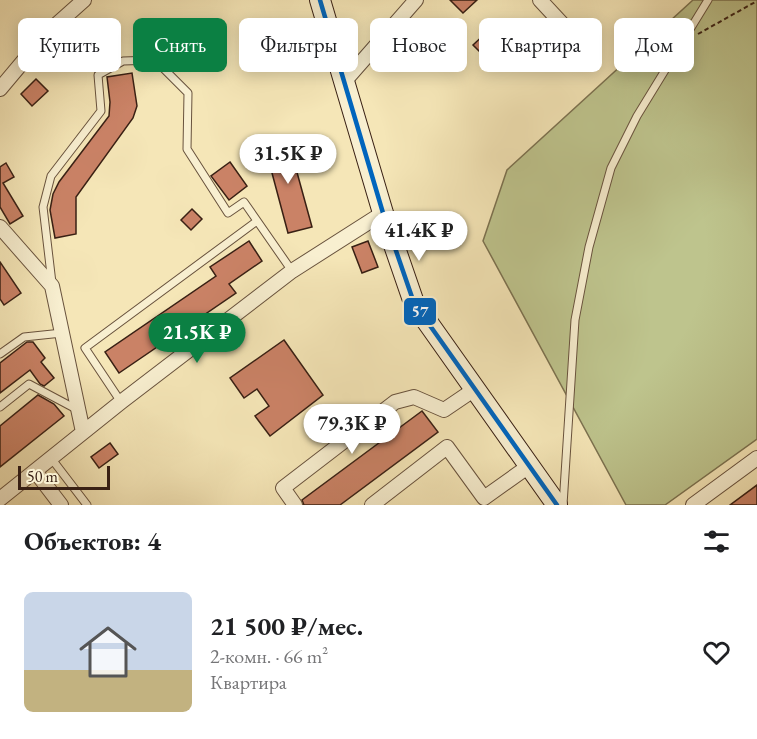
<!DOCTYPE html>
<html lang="ru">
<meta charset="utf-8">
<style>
:root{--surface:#fff;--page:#f2f2f2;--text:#202124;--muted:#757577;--accent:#0b8043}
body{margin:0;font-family:"EB Garamond",serif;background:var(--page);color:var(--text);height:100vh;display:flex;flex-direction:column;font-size:22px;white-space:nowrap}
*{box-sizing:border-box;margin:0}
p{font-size:20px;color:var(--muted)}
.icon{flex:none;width:33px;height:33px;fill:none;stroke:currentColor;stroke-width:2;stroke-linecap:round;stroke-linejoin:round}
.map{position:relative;height:505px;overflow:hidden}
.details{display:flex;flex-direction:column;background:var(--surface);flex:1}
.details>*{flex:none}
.guide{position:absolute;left:18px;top:18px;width:722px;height:54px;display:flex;gap:12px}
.scale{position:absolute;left:18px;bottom:15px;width:92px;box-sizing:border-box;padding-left:6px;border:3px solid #392014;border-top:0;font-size:16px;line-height:21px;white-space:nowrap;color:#392014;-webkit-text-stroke:4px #f8efd0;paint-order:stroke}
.price{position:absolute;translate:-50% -51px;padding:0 14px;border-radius:21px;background:#fff;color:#222;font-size:20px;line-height:39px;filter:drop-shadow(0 2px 3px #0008)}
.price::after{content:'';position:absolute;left:50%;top:36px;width:18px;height:14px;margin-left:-9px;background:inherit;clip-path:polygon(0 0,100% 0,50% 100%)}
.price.active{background:var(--accent);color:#fff}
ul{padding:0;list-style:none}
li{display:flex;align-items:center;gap:18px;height:150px;padding:0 24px}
li span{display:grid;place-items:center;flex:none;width:168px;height:120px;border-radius:9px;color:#555}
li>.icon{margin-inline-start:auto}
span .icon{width:72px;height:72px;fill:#fffc;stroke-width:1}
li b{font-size:26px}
h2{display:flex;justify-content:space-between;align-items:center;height:72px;padding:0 24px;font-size:26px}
.pill{padding:0 21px;border-radius:9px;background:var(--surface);box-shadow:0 3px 15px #0003;font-size:21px;line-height:54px}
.pill.active{background:var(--accent);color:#fff}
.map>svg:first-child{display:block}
</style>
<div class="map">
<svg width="757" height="505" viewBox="0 0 757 505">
<rect width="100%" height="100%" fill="#f5e6b7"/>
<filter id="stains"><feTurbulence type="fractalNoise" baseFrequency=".00333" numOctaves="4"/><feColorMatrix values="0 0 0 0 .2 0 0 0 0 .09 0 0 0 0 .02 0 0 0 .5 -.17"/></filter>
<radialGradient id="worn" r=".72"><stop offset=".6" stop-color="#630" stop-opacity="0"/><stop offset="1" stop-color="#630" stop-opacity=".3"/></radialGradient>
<path fill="#bec48d" stroke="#7c7250" stroke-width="1.5" d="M693,0H757V439L665,505H626L483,241L507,170Z"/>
<path fill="#ca8266" stroke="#392014" stroke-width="1.5" d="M450,0H477L463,13Z
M79,21L98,39L85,52L66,33Z
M488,31L498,42L484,56L473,45Z
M538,39L545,54L528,63L521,48Z
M132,73L137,106L133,118L76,197V234L55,238L50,210L53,194L59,182L109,116L110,102L107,77Z
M36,79L48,91L32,106L21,94Z
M287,136L312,227L288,233L264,143Z
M230,162L247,186L229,200L211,176Z
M6,163L14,177L3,183L23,216L10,224L0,207V167Z
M192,209L202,219L191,230L181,220Z
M249,241L262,261L229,284L236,293L119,373L105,352L216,276L210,267Z
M368,241L378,267L362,273L352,247Z
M0,262L21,293L4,305L0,299Z
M284,340L323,395L270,436L255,416L269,406L257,389L244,398L230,378Z
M27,342H33L45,358L41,362L54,378L44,386L40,384L30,370L0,393V363Z
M38,395L54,404L64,416L0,467V426Z
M422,411L438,432L340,505H304L302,500Z
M110,443L118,454L99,468L91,457Z
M757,485V505H730Z"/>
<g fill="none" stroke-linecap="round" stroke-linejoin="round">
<defs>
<path id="lane" d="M52,283L43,207L51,176L101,111L98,75L123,61L155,60L188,93L187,149L228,213L244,202L292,271
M0,354L24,337L62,333
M121,402L85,348L257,221
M0,407L29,384L76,409
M51,458L87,505
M563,505L575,320L589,247L611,168L637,116L708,0"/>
<path id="street" d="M540,0L566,28
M344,82L416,0
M0,89L47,33L84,0
M0,227L52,286L83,432
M35,471L61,505
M0,499L121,402L292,271L383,213
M295,505L283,488L395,402L414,397L444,410L475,389
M372,505L447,447L484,498L529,466
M693,505L757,458"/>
<path id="secondary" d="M320,0L383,213L414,303L557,505"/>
</defs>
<use href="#lane" stroke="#68523d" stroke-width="9"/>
<use href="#street" stroke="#68523d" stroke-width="16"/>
<use href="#secondary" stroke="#392014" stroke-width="22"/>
<path stroke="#392014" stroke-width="2" stroke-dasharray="4.5 3" stroke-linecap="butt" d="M698,34L757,1"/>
<use href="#lane" stroke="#f8efd0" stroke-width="7"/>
<use href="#street" stroke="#f8efd0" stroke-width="14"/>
<use href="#secondary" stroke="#f8efd0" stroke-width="20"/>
<defs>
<path id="bus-1" d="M320,0L383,213L414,303L557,505"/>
</defs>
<use href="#bus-1" stroke="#f8efd0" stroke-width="9"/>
<use href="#bus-1" stroke="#0065bd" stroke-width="4.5"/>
</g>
<rect stroke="#f8efd0" stroke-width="2" x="403" y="297" width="34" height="29" rx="6" fill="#0065bd"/>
<g font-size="16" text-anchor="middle" font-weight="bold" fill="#fff">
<text x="420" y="317">57</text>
</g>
<rect width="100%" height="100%" filter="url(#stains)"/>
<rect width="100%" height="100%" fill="url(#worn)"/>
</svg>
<div class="scale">50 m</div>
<b class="price" style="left:288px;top:185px">31.5K ₽</b>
<b class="price" style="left:419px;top:262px">41.4K ₽</b>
<b class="price active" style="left:197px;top:364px">21.5K ₽</b>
<b class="price" style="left:352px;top:455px">79.3K ₽</b>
<div class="guide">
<a class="pill">Купить</a>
<a class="pill active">Снять</a>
<a class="pill">Фильтры</a>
<a class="pill">Новое</a>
<a class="pill">Квартира</a>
<a class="pill">Дом</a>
</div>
</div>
<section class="details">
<h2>Объектов: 4<svg class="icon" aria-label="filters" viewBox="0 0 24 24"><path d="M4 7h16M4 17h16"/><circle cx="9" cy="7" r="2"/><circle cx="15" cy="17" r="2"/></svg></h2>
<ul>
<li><span style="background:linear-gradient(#c9d6e8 65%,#c2b280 0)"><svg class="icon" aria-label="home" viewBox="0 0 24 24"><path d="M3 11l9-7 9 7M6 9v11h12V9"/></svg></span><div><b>21 500 ₽/мес.</b><p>2-комн. · 66 m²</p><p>Квартира</p></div><svg class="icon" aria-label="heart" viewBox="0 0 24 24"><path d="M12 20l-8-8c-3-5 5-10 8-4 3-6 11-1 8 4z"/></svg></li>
</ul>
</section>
